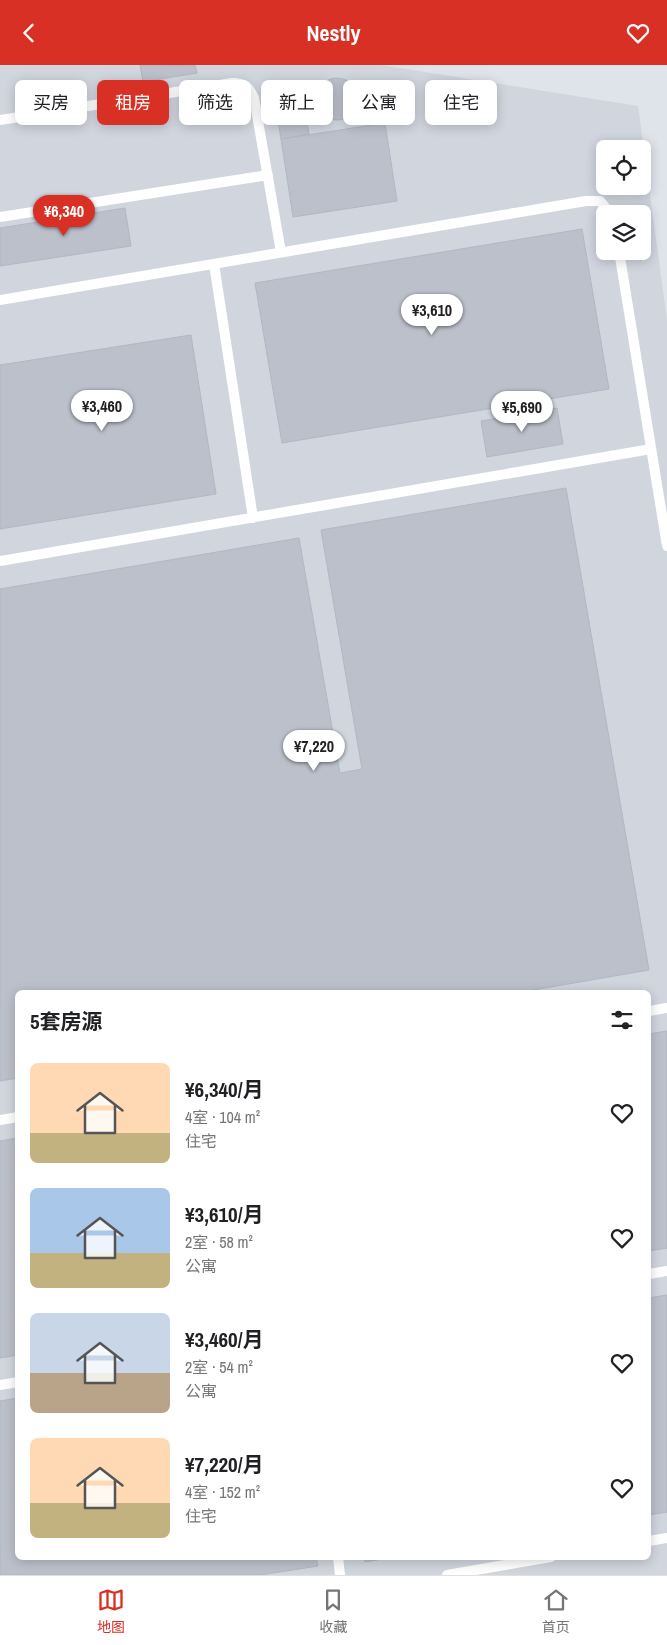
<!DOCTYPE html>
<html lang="zh">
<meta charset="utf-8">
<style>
:root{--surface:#fff;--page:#f6f6f6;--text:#202124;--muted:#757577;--line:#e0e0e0;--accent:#d93025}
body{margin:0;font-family:"Archivo Narrow","Noto Sans SC",sans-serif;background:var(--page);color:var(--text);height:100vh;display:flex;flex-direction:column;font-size:19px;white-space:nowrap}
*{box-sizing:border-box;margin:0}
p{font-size:16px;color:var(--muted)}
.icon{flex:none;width:28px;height:28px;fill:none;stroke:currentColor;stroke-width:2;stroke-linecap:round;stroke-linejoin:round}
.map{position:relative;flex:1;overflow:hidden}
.side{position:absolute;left:15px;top:925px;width:636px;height:570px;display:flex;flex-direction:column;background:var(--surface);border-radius:8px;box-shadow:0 2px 12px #0003}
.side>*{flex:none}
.banner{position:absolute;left:15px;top:15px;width:638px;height:45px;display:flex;gap:10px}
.fabs{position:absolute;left:596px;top:75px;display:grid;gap:10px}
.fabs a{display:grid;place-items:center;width:55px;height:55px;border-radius:8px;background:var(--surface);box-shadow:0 2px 12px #0003;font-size:25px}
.price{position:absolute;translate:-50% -42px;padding:0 11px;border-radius:18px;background:#fff;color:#222;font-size:16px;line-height:32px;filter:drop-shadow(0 1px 2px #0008)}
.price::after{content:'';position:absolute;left:50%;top:30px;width:15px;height:11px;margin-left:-8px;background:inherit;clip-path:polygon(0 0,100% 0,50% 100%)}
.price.current{background:var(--accent);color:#fff}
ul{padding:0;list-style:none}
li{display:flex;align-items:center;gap:15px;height:125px;padding:0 15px}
li span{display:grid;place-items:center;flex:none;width:140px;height:100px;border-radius:8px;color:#555}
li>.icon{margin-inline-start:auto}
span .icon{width:60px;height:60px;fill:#fffc;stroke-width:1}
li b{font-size:21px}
h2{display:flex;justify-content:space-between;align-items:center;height:60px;padding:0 15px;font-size:21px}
.tag{padding:0 18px;border-radius:8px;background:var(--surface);box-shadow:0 2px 12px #0003;font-size:18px;line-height:45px}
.tag.current{background:var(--accent);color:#fff}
header{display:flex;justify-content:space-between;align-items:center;height:65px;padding:0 15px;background:var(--accent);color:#fff;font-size:22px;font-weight:800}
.dock{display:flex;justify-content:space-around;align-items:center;height:70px;border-top:1px solid var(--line);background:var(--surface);font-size:14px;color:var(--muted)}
.dock a{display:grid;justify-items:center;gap:2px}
.dock .current{color:var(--accent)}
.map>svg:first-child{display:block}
</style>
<header><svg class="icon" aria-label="back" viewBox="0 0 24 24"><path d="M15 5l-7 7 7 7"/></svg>Nestly<svg class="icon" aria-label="heart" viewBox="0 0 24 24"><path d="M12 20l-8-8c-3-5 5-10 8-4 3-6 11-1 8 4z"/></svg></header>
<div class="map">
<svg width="667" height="1510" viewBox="0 0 667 1510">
<rect width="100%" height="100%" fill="#dfe3ea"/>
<path fill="#d0d5de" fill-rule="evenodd" d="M0,0H381L638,41L667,255V1510H0ZM605,84H642V121H605ZM605,149H642V186H605ZM18,928H649V1492H18Z"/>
<path fill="#bbc0cb" stroke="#b1b7c4" d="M140,0H195L197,8L143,17Z
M316 34a21 21 0 1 1 42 0a21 21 0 1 1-42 0Z
M301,19L309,69L281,74L273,24Z
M385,58L397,136L293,152L281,74Z
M125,143L131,181L0,201V163Z
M582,164L609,324L282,378L255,218Z
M191,270L216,429L0,464V300Z
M557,343L563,379L487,392L481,356Z
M566,423L649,905L516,928H18V1013L0,1016V524L299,473L340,708L362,704L321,465Z
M667,966V1183L649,1186V969Z
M18,1073V1290L0,1293V1076Z
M667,1230V1447L649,1450V1233Z
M18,1333V1492H316L318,1501L260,1510H0V1336Z
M364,1492H394L365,1497Z"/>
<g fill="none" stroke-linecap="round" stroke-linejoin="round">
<path stroke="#fff" stroke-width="10" d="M0,55L232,18C244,18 249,21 254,33L281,187
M0,152L268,110
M619,186L667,481
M214,199L253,453
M0,235L586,136H600L611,149
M0,496L651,384
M649,946L667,943
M0,1055L18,1052
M649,1209L667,1206
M0,1320L18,1317
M649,1476L667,1473
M338,1492L340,1510
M447,1510L551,1492"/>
</g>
</svg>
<div class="fabs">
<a><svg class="icon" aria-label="locate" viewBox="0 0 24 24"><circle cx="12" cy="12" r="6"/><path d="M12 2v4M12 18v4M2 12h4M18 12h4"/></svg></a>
<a><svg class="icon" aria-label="layers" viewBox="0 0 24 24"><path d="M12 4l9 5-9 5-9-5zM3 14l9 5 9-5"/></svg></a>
</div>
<b class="price current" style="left:64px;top:172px">¥6,340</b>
<b class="price" style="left:432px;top:271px">¥3,610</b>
<b class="price" style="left:102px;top:367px">¥3,460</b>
<b class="price" style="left:522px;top:368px">¥5,690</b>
<b class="price" style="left:314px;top:707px">¥7,220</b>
<div class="banner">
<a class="tag">买房</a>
<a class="tag current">租房</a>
<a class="tag">筛选</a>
<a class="tag">新上</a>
<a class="tag">公寓</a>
<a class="tag">住宅</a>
</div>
<section class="side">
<h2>5套房源<svg class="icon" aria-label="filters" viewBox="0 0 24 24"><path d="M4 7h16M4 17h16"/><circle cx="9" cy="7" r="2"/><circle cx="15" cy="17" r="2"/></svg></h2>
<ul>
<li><span style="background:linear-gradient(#ffd9b3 70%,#c2b280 0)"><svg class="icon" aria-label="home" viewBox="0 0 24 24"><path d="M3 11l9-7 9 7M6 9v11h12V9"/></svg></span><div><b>¥6,340/月</b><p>4室 · 104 m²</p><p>住宅</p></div><svg class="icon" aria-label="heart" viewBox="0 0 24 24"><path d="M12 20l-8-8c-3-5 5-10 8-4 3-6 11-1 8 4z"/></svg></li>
<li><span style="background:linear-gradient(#a9c7e8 65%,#c2b280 0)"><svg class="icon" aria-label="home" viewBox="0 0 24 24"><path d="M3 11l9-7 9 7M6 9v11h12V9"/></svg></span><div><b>¥3,610/月</b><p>2室 · 58 m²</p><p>公寓</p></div><svg class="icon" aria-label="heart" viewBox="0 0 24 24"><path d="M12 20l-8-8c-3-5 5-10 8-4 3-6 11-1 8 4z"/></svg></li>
<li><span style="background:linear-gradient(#c9d6e8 60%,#b9a48a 0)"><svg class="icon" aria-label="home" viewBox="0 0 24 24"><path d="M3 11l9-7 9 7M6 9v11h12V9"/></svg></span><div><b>¥3,460/月</b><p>2室 · 54 m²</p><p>公寓</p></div><svg class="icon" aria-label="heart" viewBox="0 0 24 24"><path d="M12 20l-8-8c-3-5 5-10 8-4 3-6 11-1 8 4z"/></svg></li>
<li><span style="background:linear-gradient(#ffd9b3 65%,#c2b280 0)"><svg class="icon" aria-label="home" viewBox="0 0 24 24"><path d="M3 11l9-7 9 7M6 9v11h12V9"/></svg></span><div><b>¥7,220/月</b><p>4室 · 152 m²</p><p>住宅</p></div><svg class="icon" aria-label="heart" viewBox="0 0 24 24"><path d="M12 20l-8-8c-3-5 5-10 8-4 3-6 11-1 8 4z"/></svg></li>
</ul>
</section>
</div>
<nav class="dock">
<a class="current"><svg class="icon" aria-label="map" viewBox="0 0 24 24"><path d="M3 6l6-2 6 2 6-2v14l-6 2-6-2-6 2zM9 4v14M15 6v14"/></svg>地图</a>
<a><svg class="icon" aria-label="saved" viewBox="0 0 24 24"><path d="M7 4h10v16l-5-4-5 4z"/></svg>收藏</a>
<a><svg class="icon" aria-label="home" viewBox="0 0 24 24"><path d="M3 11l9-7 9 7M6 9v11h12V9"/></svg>首页</a>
</nav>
